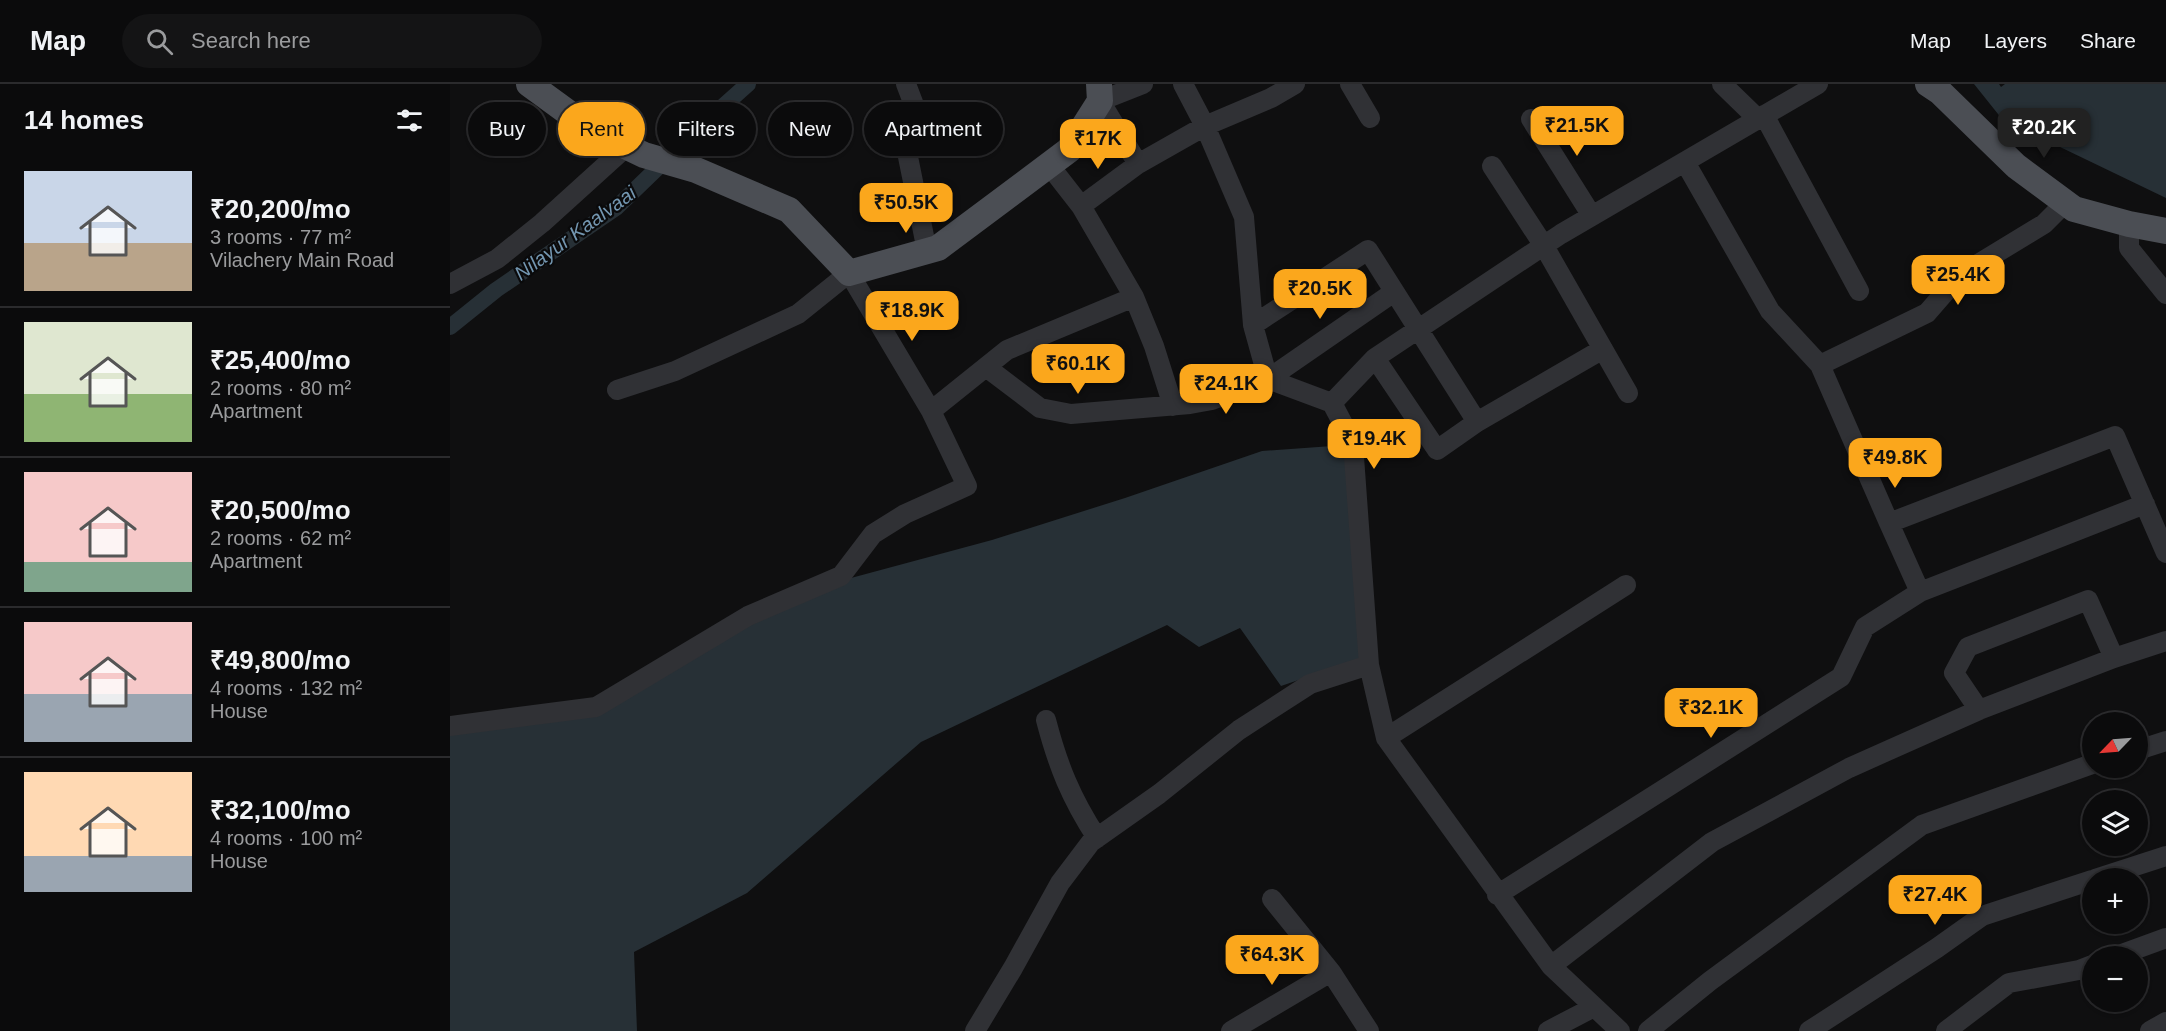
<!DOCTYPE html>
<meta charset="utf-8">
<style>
:root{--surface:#0b0b0c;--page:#141415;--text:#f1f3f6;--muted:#9a9b9d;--line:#2b2b2d;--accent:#fba71c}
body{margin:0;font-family:Helvetica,sans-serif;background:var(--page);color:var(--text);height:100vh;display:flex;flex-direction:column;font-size:22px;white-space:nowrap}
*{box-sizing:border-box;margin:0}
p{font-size:20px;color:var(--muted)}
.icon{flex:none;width:33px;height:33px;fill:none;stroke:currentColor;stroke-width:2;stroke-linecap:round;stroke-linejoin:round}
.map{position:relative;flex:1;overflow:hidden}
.drawer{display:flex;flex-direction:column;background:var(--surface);width:450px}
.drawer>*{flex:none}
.top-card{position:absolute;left:18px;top:18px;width:570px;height:54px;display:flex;gap:12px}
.needle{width:39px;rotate:245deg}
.buttons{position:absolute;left:1632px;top:628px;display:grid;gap:12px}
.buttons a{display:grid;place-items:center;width:66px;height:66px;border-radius:50%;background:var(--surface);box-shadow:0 2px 4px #0004,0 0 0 2px var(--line);font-size:30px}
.price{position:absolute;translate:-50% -51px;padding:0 14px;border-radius:12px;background:var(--accent);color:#111;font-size:20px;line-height:39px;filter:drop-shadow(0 2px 3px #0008)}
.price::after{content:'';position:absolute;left:50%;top:36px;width:18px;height:14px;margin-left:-9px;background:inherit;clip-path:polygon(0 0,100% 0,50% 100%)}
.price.current{background:#222;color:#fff}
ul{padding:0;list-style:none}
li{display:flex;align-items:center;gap:18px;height:150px;padding:0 24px}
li+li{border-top:2px solid var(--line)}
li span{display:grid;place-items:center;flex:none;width:168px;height:120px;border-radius:0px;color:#555}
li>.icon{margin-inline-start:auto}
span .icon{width:72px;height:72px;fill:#fffc;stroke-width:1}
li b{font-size:26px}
h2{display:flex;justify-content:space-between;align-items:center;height:72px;padding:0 24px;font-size:26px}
.pill{padding:0 21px;border-radius:27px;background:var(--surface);box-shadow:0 2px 4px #0004,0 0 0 2px var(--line);font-size:21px;line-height:54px}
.pill.current{background:var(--accent);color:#111}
header{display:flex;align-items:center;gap:36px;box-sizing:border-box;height:84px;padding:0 30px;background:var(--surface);border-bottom:2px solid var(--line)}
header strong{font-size:28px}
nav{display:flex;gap:33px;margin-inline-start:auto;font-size:21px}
.search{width:420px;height:54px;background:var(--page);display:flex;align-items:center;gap:15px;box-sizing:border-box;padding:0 21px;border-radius:33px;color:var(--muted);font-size:22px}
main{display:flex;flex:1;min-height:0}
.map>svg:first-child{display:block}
</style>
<header>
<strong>Map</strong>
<div class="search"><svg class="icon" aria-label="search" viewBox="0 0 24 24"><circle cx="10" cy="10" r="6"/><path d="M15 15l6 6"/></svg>Search here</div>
<nav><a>Map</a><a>Layers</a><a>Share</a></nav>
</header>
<main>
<section class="drawer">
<h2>14 homes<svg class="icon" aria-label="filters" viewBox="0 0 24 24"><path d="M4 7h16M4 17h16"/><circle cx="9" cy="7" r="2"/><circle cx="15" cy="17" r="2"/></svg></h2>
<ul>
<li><span style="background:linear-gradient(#c9d6e8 60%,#b9a48a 0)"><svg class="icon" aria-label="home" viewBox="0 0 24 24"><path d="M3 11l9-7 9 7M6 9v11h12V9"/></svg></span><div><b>₹20,200/mo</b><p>3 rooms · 77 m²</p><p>Vilachery Main Road</p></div></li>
<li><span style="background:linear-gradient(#dfe7d0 60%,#8fb573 0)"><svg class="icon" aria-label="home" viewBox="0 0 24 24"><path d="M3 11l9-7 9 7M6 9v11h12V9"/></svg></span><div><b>₹25,400/mo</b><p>2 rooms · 80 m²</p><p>Apartment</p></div></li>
<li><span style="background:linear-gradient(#f6c9c9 75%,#7fa58c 0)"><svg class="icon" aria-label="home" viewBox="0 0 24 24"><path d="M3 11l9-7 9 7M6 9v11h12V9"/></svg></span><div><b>₹20,500/mo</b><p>2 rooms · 62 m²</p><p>Apartment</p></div></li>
<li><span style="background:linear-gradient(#f6c9c9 60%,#9aa5b1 0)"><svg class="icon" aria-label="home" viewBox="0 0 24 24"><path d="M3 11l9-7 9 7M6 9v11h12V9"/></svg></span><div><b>₹49,800/mo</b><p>4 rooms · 132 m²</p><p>House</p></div></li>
<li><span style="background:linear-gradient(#ffd9b3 70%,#9aa5b1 0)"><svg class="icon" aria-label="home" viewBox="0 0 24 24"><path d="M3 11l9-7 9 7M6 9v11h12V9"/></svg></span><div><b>₹32,100/mo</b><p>4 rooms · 100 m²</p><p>House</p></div></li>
</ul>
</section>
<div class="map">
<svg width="1716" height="947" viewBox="0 0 1716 947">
<rect width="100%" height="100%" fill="#0f0f10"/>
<path fill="#273036" d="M1524,0H1549L1551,3L1555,0H1716V114L1552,35Z
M896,361L913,574L831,602L790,544L749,563L717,541L471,658L297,809L184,868L187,947H0V647L149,627L225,577L401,494L542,456L675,414L812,367Z"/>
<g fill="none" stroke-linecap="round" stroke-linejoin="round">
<path stroke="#273036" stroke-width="16" d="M0,243L46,206L166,124L251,42L298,0"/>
<path stroke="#303135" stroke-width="20" d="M456,0L469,34L454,53L477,167
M693,0L650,17L688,80L755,42L821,14L845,0
M733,0L755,42L794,133L803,241L818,295L882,319
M900,0L920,34
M1272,0L1308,35
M1314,31L1409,207
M1081,35L1142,132
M1235,78L1320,227L1370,281L1439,439L1665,352L1716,469
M1042,82L1094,162L1178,309
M631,122L688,80
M1679,140V164L1716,210
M0,200L47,175L92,139L177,62
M684,213L704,262L723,322
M803,241L918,166L1027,338L987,366L925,274
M1370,281L1477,229L1510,191L1594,140L1616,118
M536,283L590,324L621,330L740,320L762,316L818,295L944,208
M167,306L225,287L348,230L399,189L481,327L557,266L684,213L631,122L599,81
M1027,338L1153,265
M1439,439L1470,508L1695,420
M1529,626L1664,574
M596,636C608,682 621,714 647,754
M0,642L146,623L298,532L391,492L423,450L455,430L517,402L481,327
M936,654L1176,501
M1688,666L1716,657
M1645,795L1716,772
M1047,811L1391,593L1415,543L1470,508
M822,815L881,888L919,947
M1664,873L1716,854
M1101,882L1262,758L1399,684L1529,626L1504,589L1518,563L1638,516L1664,574L1716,557
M525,947L563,884L610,799L641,758L709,710L789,646L860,600L919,581
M781,947L881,888
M1098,947L1144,923
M1170,947L1101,882L936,654L919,581L903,359L882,319L925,274L1111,150L1368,0
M1198,947L1260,897L1472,741L1642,680
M1359,947L1487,864L1532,832L1642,796
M1496,947L1559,899L1629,886L1642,881
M1700,947L1716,938"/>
<path stroke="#4b4e54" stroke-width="26" d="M79,0L142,46L194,71L246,86L339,126L399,189L488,164L619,66L650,17L649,0
M1478,0L1490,8L1566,82L1624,125L1679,140L1716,147"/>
</g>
<g text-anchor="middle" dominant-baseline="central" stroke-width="4.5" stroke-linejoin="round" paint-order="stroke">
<g font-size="20" font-style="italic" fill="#7396b0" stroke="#0a0a0b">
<text transform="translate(125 149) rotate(-36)">Nilayur Kaalvaai</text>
</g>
</g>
</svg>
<div class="buttons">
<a><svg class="needle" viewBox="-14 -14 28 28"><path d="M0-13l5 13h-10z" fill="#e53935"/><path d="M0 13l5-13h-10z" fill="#9a9b9d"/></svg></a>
<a><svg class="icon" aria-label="layers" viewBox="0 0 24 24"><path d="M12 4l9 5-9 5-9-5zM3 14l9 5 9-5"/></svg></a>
<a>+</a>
<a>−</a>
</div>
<b class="price" style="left:1127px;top:73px">₹21.5K</b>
<b class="price current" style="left:1594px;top:75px">₹20.2K</b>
<b class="price" style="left:648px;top:86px">₹17K</b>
<b class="price" style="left:456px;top:150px">₹50.5K</b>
<b class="price" style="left:1508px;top:222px">₹25.4K</b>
<b class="price" style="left:870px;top:236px">₹20.5K</b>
<b class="price" style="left:462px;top:258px">₹18.9K</b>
<b class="price" style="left:628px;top:311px">₹60.1K</b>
<b class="price" style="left:776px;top:331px">₹24.1K</b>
<b class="price" style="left:924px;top:386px">₹19.4K</b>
<b class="price" style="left:1445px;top:405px">₹49.8K</b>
<b class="price" style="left:1261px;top:655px">₹32.1K</b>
<b class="price" style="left:1485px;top:842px">₹27.4K</b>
<b class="price" style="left:822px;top:902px">₹64.3K</b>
<div class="top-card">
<a class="pill">Buy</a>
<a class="pill current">Rent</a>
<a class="pill">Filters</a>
<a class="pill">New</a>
<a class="pill">Apartment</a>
</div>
</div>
</main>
